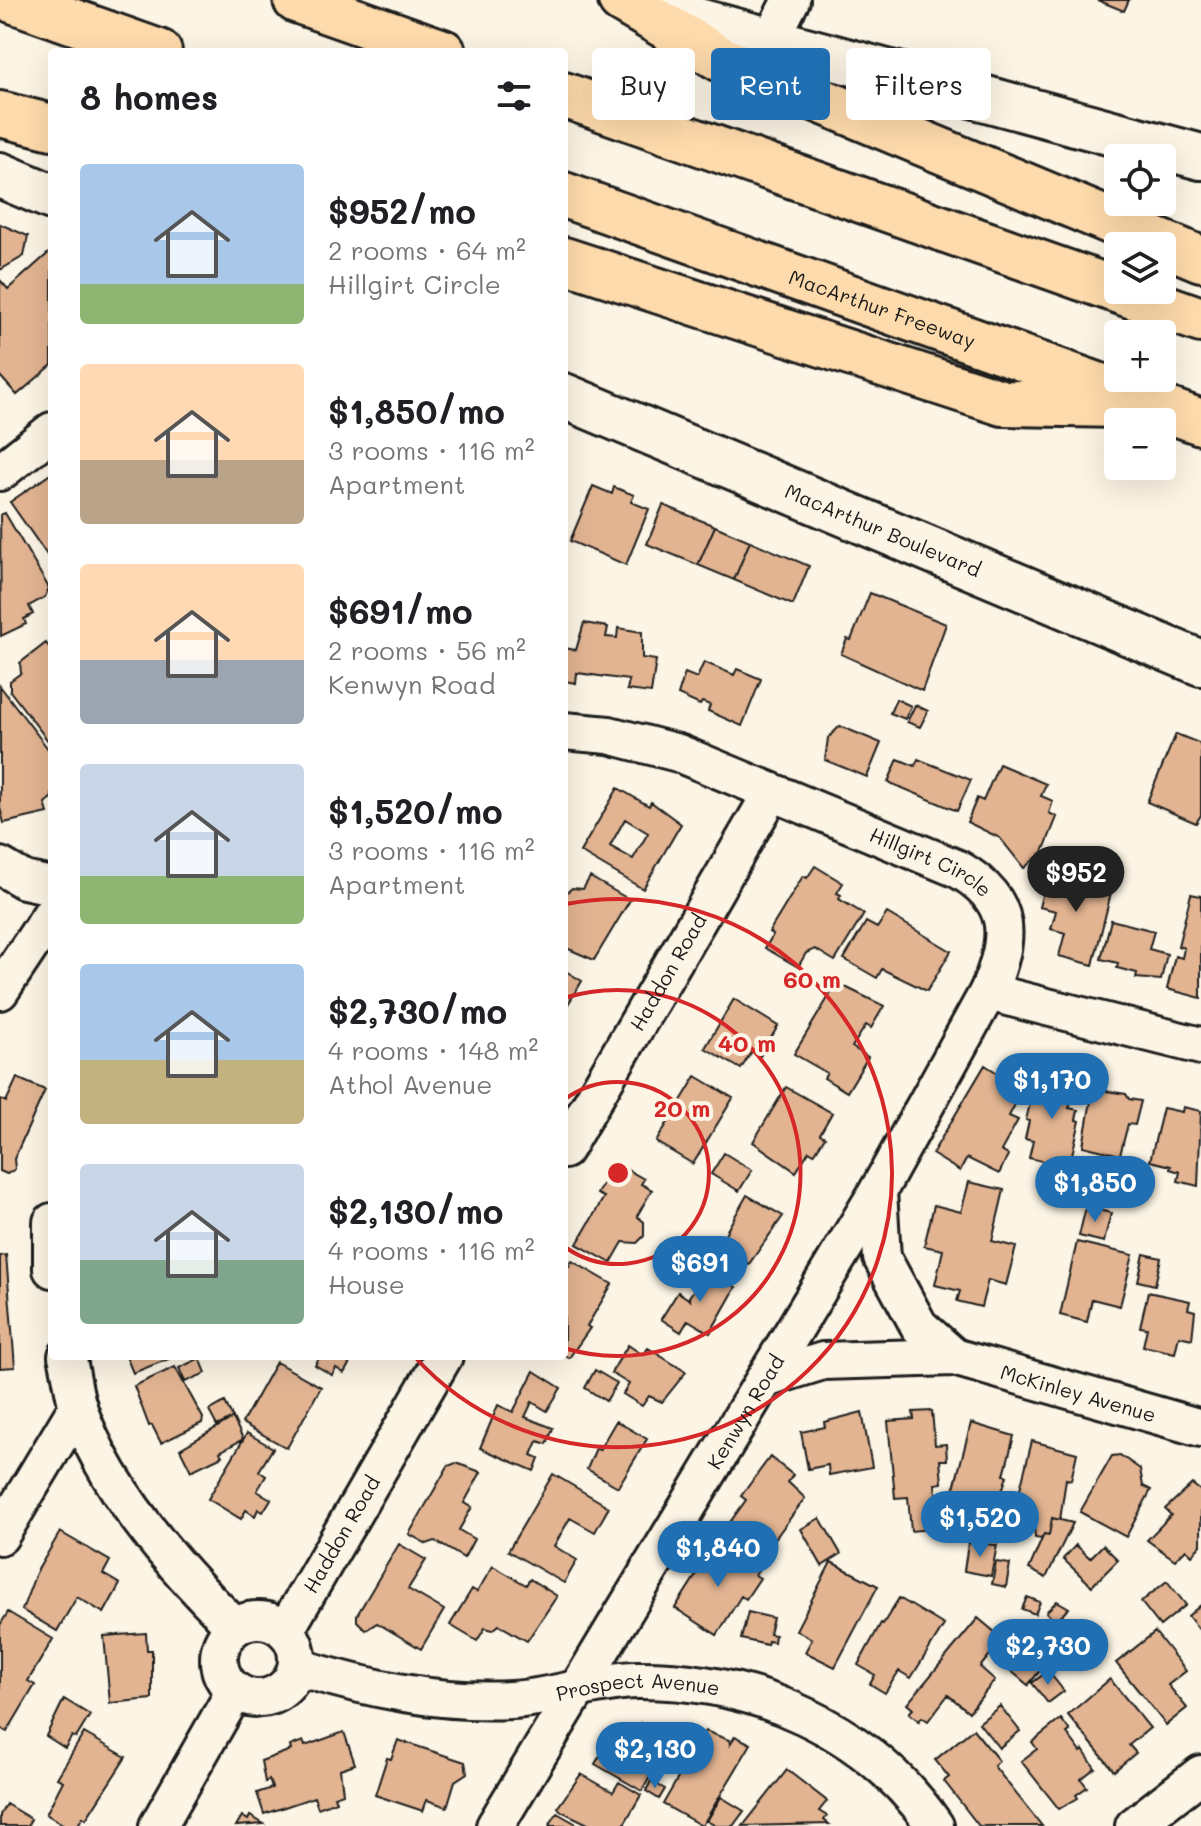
<!DOCTYPE html>
<meta charset="utf-8">
<style>
:root{--surface:#fff;--page:#f6f6f6;--text:#202124;--muted:#757577;--accent:#1f6fb2}
body{margin:0;font-family:Mali,sans-serif;background:var(--page);color:var(--text);height:100vh;display:flex;flex-direction:column;font-size:30px;white-space:nowrap}
*{box-sizing:border-box;margin:0}
p{font-size:26px;color:var(--muted)}
.icon{flex:none;width:44px;height:44px;fill:none;stroke:currentColor;stroke-width:2;stroke-linecap:round;stroke-linejoin:round}
.map{position:relative;flex:1;overflow:hidden}
.drawer{position:absolute;left:48px;top:48px;width:520px;height:1312px;display:flex;flex-direction:column;background:var(--surface);border-radius:8px;box-shadow:0 8px 32px #0002}
.drawer>*{flex:none}
.guide{position:absolute;left:592px;top:48px;width:488px;height:72px;display:flex;gap:16px}
.controls{position:absolute;left:1104px;top:144px;display:grid;gap:16px}
.controls a{display:grid;place-items:center;width:72px;height:72px;border-radius:8px;background:var(--surface);box-shadow:0 8px 32px #0002;font-size:40px}
.price{position:absolute;translate:-50% -68px;padding:0 18px;border-radius:28px;background:var(--accent);color:#fff;font-size:26px;line-height:52px;filter:drop-shadow(0 2px 4px #0008)}
.price::after{content:'';position:absolute;left:50%;top:48px;width:24px;height:18px;margin-left:-12px;background:inherit;clip-path:polygon(0 0,100% 0,50% 100%)}
.price.active{background:#222;color:#fff}
ul{padding:0;list-style:none}
li{display:flex;align-items:center;gap:24px;height:200px;padding:0 32px}
li span{display:grid;place-items:center;flex:none;width:224px;height:160px;border-radius:8px;color:#555}
li>.icon{margin-inline-start:auto}
span .icon{width:96px;height:96px;fill:#fffc;stroke-width:1}
li b{font-size:34px}
h2{display:flex;justify-content:space-between;align-items:center;height:96px;padding:0 32px;font-size:34px}
.chip{padding:0 28px;border-radius:8px;background:var(--surface);box-shadow:0 8px 32px #0002;font-size:28px;line-height:72px}
.chip.active{background:var(--accent);color:#fff}
.map>svg:first-child{display:block}
</style>
<div class="map">
<svg width="1201" height="1826" viewBox="0 0 1201 1826">
<rect width="100%" height="100%" fill="#fcf5e5"/>
<filter id="ink" filterUnits="userSpaceOnUse"><feTurbulence type="fractalNoise" baseFrequency=".0125" numOctaves="2"/><feDisplacementMap in="SourceGraphic" scale="16" xChannelSelector="R" yChannelSelector="G"/><feConvolveMatrix kernelMatrix="1 2 1 2 8 2 1 2 1" color-interpolation-filters="sRGB"/></filter>
<g filter="url(#ink)">
<path fill="#e2b492" stroke="#1c1c1c" stroke-width="2" fill-rule="evenodd" d="M1097,0H1129L1124,11Z
M0,224L28,236L24,256L0,270Z
M52,250V365L17,395L0,376V280L8,289Z
M52,473V562L10,502Z
M593,486L612,494L614,487L634,495L631,502L649,509L626,565L570,541Z
M663,505L715,526L698,565L647,544Z
M5,513L49,588L45,597L29,606L33,614L24,619L26,624L1,636L0,515Z
M715,526L750,541L734,580L698,565Z
M750,541L809,566L793,605L734,580Z
M870,593L946,624L922,691L841,654L847,639L851,640Z
M584,623L608,627L606,637L617,638L618,628L642,632V658L656,660L651,693L627,690L629,680L577,673L576,683L564,681V648L576,650Z
M46,643L52,651V746L10,691V681L21,673L20,663Z
M704,662L734,675L737,669L761,679L742,726L708,711L710,705L702,702L700,705L678,695L685,673L697,678Z
M0,686L52,754V797L45,803L48,813L4,823L0,808Z
M896,699L911,706L905,719L890,713Z
M915,705L928,711L920,727L907,722Z
M840,726L881,743L867,777L825,760L828,738Z
M1176,734L1199,743L1201,748V815L1196,823L1147,802Z
M898,759L915,766L918,759L971,780L957,811L888,782Z
M999,764L1046,784L1041,796L1053,801L1049,813L1057,817L1043,852L1024,868L1000,838L967,822L977,798L983,801Z
M618,788L649,806L651,802L681,824L643,889L580,852ZM625,819L648,833L633,859L610,846Z
M815,866L843,883L837,893L841,895L839,899L864,914L835,961L815,949L806,953L798,967L765,948L773,935L769,932L803,876L807,878Z
M1049,869L1109,887L1108,892L1111,893L1093,965L1059,956L1065,933L1051,929L1056,911L1039,907Z
M590,877L630,900L594,960L564,947V895L572,888L583,889Z
M1191,894L1201,896V998L1167,989L1175,956L1182,958L1184,948L1178,946Z
M887,913L951,951L927,991L882,969L877,978L844,959L866,922L877,928Z
M1111,920L1154,931L1149,949L1167,954L1161,980L1136,978L1137,973L1117,968L1118,963L1101,959Z
M564,970L582,981L564,1011Z
M837,983L884,1006L871,1028L866,1025L852,1047L868,1057L847,1092L824,1078L827,1073L794,1054Z
M734,999L778,1026L760,1056L752,1051L741,1069L705,1048Z
M985,1065L1023,1089L1009,1116L1018,1120L1001,1151L1008,1155L999,1174L967,1158L960,1171L932,1154Z
M1037,1075L1078,1085L1069,1108L1078,1110L1076,1120L1080,1121L1069,1167L1029,1158L1033,1141L1025,1139L1029,1121L1026,1120Z
M696,1076L733,1098L693,1164L656,1142Z
M17,1078L45,1090L14,1159L15,1169L7,1174L0,1171V1099L6,1102Z
M786,1087L832,1113L820,1134L825,1137L814,1154L809,1151L796,1172L753,1142Z
M1093,1089L1126,1094L1129,1099L1141,1101L1135,1125L1128,1124L1120,1155L1083,1146Z
M1183,1107L1201,1111L1198,1186L1178,1181L1180,1172L1170,1169L1171,1166L1150,1161L1163,1108L1182,1112Z
M724,1153L752,1170L739,1191L711,1174Z
M612,1166L624,1173L626,1169L644,1179L641,1184L652,1190L637,1216L644,1222V1236L637,1243L623,1242L611,1263L577,1244L604,1197L597,1194Z
M1122,1166L1141,1172L1133,1200L1114,1195Z
M969,1182L1004,1190L992,1241L1016,1247L1006,1285L988,1280L981,1307L957,1301L960,1291L935,1285L943,1250L924,1246L934,1205L961,1212Z
M747,1195L783,1216L749,1264L740,1259L739,1262L718,1246Z
M1086,1207L1111,1213L1104,1242L1079,1236Z
M1077,1242L1133,1255L1120,1306L1092,1299L1087,1322L1060,1315Z
M1144,1254L1161,1258L1155,1285L1138,1281Z
M6,1255L15,1367L0,1368V1256Z
M572,1261L612,1284L587,1326L590,1328L569,1358L564,1355V1274Z
M707,1270L736,1287L710,1333L688,1320L681,1332L661,1319L678,1292L690,1300L689,1297Z
M1148,1292L1190,1301L1188,1309L1195,1311L1192,1339L1179,1336L1175,1353L1143,1346L1147,1328L1140,1327Z
M628,1345L643,1355L648,1348L686,1372L662,1402L649,1396L642,1406L623,1394L629,1384L611,1373Z
M126,1356H176L133,1373Z
M316,1356H354L344,1373L336,1368L332,1375L315,1365L319,1358Z
M200,1358L206,1373L185,1382L179,1368Z
M276,1362L321,1387L287,1448L242,1423Z
M175,1367L203,1418L202,1423L161,1443L152,1425L149,1426L134,1386Z
M595,1370L617,1383L606,1401L585,1388Z
M534,1371L561,1388L547,1411L532,1402L525,1417L553,1428L547,1444L538,1441L532,1455L539,1458L534,1471L480,1448L498,1405L513,1412Z
M225,1402L233,1418L217,1426L209,1411Z
M932,1411L935,1445L946,1444L947,1460H940L942,1483L935,1484L940,1528L911,1531L908,1497L895,1498L888,1421L914,1419L913,1412Z
M862,1412L872,1467L829,1475L828,1465L808,1469L801,1432L825,1427L824,1422Z
M233,1418L243,1439L220,1452L222,1456L191,1471L180,1449Z
M616,1421L647,1439L618,1487L587,1469L596,1448L599,1450Z
M971,1423L1014,1436L1004,1475L1007,1476L993,1518L949,1507Z
M247,1433L273,1448L259,1471L266,1476L257,1491L271,1499L263,1512L258,1509L255,1516L246,1510L241,1519L208,1499Z
M1032,1441L1077,1453L1071,1480L1066,1479L1060,1520L1052,1518L1049,1535L1044,1534L1041,1539L1035,1538L1034,1526L1023,1523L1026,1507L1016,1505Z
M1120,1455L1140,1469L1143,1486L1151,1490L1126,1537L1080,1512L1112,1456Z
M770,1457L793,1475L788,1482L805,1498L766,1551L728,1525L746,1500L741,1496Z
M456,1463L481,1472L464,1503L472,1507L459,1530L474,1539L464,1558L435,1541L427,1544L409,1534L448,1466Z
M553,1474L609,1507L595,1532L570,1518L554,1546L577,1560L564,1583L508,1551Z
M1192,1484L1201,1491V1545L1192,1555L1186,1549L1175,1560L1147,1540L1171,1515L1165,1509Z
M820,1518L841,1554L822,1566L801,1529Z
M1052,1518L1073,1523L1046,1578L1029,1569L1044,1534L1049,1535Z
M60,1532L110,1561L103,1574L120,1584L104,1613L77,1597L57,1631L22,1610L36,1573Z
M968,1543L997,1545L991,1576L964,1571Z
M399,1544L426,1560L408,1589L444,1610L421,1649L377,1623L366,1630L357,1621V1615Z
M716,1544L758,1571L755,1575L760,1578L746,1599L741,1596L717,1635L675,1608Z
M1076,1545L1090,1558L1103,1545L1118,1560L1092,1586L1063,1559Z
M831,1562L878,1586L835,1667L805,1652L812,1639L796,1630Z
M996,1562L1010,1564L1006,1587L992,1584Z
M493,1566L526,1585L530,1579L557,1596L527,1641L499,1625L493,1630L485,1628L477,1641L450,1625L472,1589L477,1592Z
M1167,1581L1186,1605L1160,1626L1141,1602Z
M1027,1597L1040,1602L1035,1614L1022,1609Z
M899,1598L944,1625L911,1678L899,1671L885,1693L870,1684L875,1675L858,1665L881,1623L883,1624Z
M1057,1601L1069,1608L1055,1622L1046,1612Z
M1201,1605V1632L1188,1616Z
M8,1612L53,1639L28,1681L35,1685L7,1732L0,1728V1625Z
M748,1612L773,1618L769,1634L775,1635L774,1642L768,1641L767,1645L741,1639Z
M978,1618L1003,1639L980,1667L995,1680L969,1712L948,1695L928,1721L922,1717L919,1721L909,1713L913,1709L907,1704Z
M1155,1632L1186,1671L1168,1685L1187,1708L1166,1725L1116,1663Z
M146,1633L147,1650H152V1699L110,1703L104,1636Z
M1026,1642L1048,1661L1028,1685L1005,1666Z
M1048,1671L1064,1691L1048,1703L1032,1683Z
M1110,1679L1150,1728L1129,1745L1136,1753L1114,1771L1068,1715Z
M64,1699L90,1715L76,1738L72,1736L65,1748L46,1736Z
M1000,1706L1020,1731L999,1748L979,1723Z
M1061,1719L1070,1731L1067,1733L1081,1752L1083,1750L1095,1768L1081,1779L1087,1787L1076,1795L1078,1798L1059,1809L1021,1761L1037,1749L1032,1742Z
M641,1723L648,1728L650,1724L673,1737L642,1791L595,1764L611,1737L627,1746Z
M973,1729L999,1761L994,1766L1042,1826H979L944,1781L949,1777L935,1760Z
M705,1731L729,1740L730,1745L735,1736L751,1744L702,1826L663,1804Z
M344,1732L355,1764L340,1769L343,1793L334,1796L336,1801L318,1808L314,1797L264,1814L257,1793L272,1788L269,1780L265,1782L261,1761L291,1750L290,1746L303,1741L305,1746Z
M84,1733L126,1757L86,1819L83,1817L77,1826H66L46,1814L63,1781L57,1778Z
M398,1740L465,1762L467,1773L455,1781L447,1807L427,1800L423,1811L375,1795L387,1758L391,1759Z
M787,1770L827,1801L819,1811L827,1816L824,1820L829,1824L743,1826Z
M581,1774L613,1792L619,1782L641,1795L623,1826H592L561,1811L558,1807Z
M651,1781L665,1789L659,1799L646,1791Z
M721,1797L744,1811L733,1826H716L707,1821Z
M6,1804L31,1819L27,1826H0V1815Z
M557,1813L580,1826H549Z
M242,1816L248,1820L250,1816L264,1824L236,1826Z"/>
<g fill="none" stroke-linecap="round" stroke-linejoin="round">
<defs>
<g id="street">
<path d="M771,39L791,0"/>
<path d="M0,472L52,431"/>
<path id="s1" d="M564,731L609,735L678,753L958,869C1014,901 1011,938 988,992L1201,1046"/>
<path d="M0,866L24,880L52,886"/>
<path d="M0,991L52,913"/>
<path id="s2" d="M564,1150L771,794"/>
<path d="M878,1191L882,1258L919,1326L954,1357"/>
<path d="M52,1222V1269"/>
<path d="M67,1356C71,1372 73,1388 77,1404C102,1485 176,1569 235,1627"/>
<path id="s3" d="M768,1378L823,1361L954,1357L1201,1428"/>
<path d="M0,1536L78,1406"/>
<circle cx="258" cy="1659" r="39"/>
<path id="s4" d="M285,1631L444,1356"/>
<path id="s5" d="M297,1667C366,1688 439,1704 511,1700C553,1698 594,1681 637,1680C753,1679 868,1728 935,1826"/>
<path d="M158,1826L235,1691"/>
<path id="s6" d="M495,1826L878,1191L988,992"/>
<path d="M1134,1826L1201,1774"/>
</g>
<g id="secondary">
<path d="M639,5L1201,157"/>
<path d="M0,175L52,197"/>
<path id="s7" d="M564,396L1201,663"/>
</g>
<g id="highway">
<path d="M12,0L159,52"/>
<path d="M296,0L443,52"/>
<path d="M621,0L721,59L1201,259"/>
<path d="M564,95L1201,320"/>
<path d="M0,114L52,127"/>
<path id="s8" d="M564,195L1201,422"/>
<path d="M564,260L1003,403L1123,405"/>
</g>
</defs>
<use href="#street" stroke="#1c1c1c" stroke-width="42"/>
<use href="#secondary" stroke="#1c1c1c" stroke-width="50"/>
<use href="#highway" stroke="#1c1c1c" stroke-width="50"/>
<use href="#street" stroke="#fcf5e5" stroke-width="36"/>
<use href="#secondary" stroke="#fcf5e5" stroke-width="44"/>
<use href="#highway" stroke="#fedbac" stroke-width="44"/>
</g>
</g>
<g fill="none" stroke="#d62828" stroke-width="4">
<path d="M565 1099A91 91 0 1 1 565 1247"/>
<path d="M564 998A183 183 0 1 1 564 1348"/>
<path d="M566 904A274 274 0 1 1 414 1356"/>
</g>
<g text-anchor="middle" dominant-baseline="central" stroke-width="8" stroke-linejoin="round" paint-order="stroke">
<g font-size="20" fill="#1c1c1c" stroke="#fcf5e5">
<text stroke="none"><textPath href="#s8" startOffset="338">MacArthur Freeway</textPath></text>
<text stroke="none"><textPath href="#s7" startOffset="346">MacArthur Boulevard</textPath></text>
<text stroke="none"><textPath href="#s1" startOffset="392">Hillgirt Circle</textPath></text>
<text stroke="none"><textPath href="#s2" startOffset="206">Haddon Road</textPath></text>
<text stroke="none"><textPath href="#s3" startOffset="318">McKinley Avenue</textPath></text>
<text stroke="none"><textPath href="#s6" startOffset="484">Kenwyn Road</textPath></text>
<text stroke="none"><textPath href="#s4" startOffset="112">Haddon Road</textPath></text>
<text stroke="none"><textPath href="#s5" startOffset="346">Prospect Avenue</textPath></text>
</g>
</g>
<circle cx="618" cy="1173" r="12" fill="#d62828" stroke="#fcf5e5" stroke-width="4"/>
<g font-size="24" text-anchor="middle" font-weight="bold" fill="#d62828" stroke="#fcf5e5" stroke-width="8" stroke-linejoin="round" paint-order="stroke">
<text x="812" y="988">60 m</text>
<text x="747" y="1052">40 m</text>
<text x="682" y="1117">20 m</text>
</g>
</svg>
<div class="controls">
<a><svg class="icon" aria-label="locate" viewBox="0 0 24 24"><circle cx="12" cy="12" r="6"/><path d="M12 2v4M12 18v4M2 12h4M18 12h4"/></svg></a>
<a><svg class="icon" aria-label="layers" viewBox="0 0 24 24"><path d="M12 4l9 5-9 5-9-5zM3 14l9 5 9-5"/></svg></a>
<a>+</a>
<a>−</a>
</div>
<b class="price active" style="left:1076px;top:914px">$952</b>
<b class="price" style="left:1052px;top:1121px">$1,170</b>
<b class="price" style="left:1095px;top:1224px">$1,850</b>
<b class="price" style="left:700px;top:1304px">$691</b>
<b class="price" style="left:980px;top:1559px">$1,520</b>
<b class="price" style="left:718px;top:1589px">$1,840</b>
<b class="price" style="left:1048px;top:1687px">$2,730</b>
<b class="price" style="left:655px;top:1790px">$2,130</b>
<div class="guide">
<a class="chip">Buy</a>
<a class="chip active">Rent</a>
<a class="chip">Filters</a>
</div>
<section class="drawer">
<h2>8 homes<svg class="icon" aria-label="filters" viewBox="0 0 24 24"><path d="M4 7h16M4 17h16"/><circle cx="9" cy="7" r="2"/><circle cx="15" cy="17" r="2"/></svg></h2>
<ul>
<li><span style="background:linear-gradient(#a9c7e8 75%,#8fb573 0)"><svg class="icon" aria-label="home" viewBox="0 0 24 24"><path d="M3 11l9-7 9 7M6 9v11h12V9"/></svg></span><div><b>$952/mo</b><p>2 rooms · 64 m²</p><p>Hillgirt Circle</p></div></li>
<li><span style="background:linear-gradient(#ffd9b3 60%,#b9a48a 0)"><svg class="icon" aria-label="home" viewBox="0 0 24 24"><path d="M3 11l9-7 9 7M6 9v11h12V9"/></svg></span><div><b>$1,850/mo</b><p>3 rooms · 116 m²</p><p>Apartment</p></div></li>
<li><span style="background:linear-gradient(#ffd9b3 60%,#9aa5b1 0)"><svg class="icon" aria-label="home" viewBox="0 0 24 24"><path d="M3 11l9-7 9 7M6 9v11h12V9"/></svg></span><div><b>$691/mo</b><p>2 rooms · 56 m²</p><p>Kenwyn Road</p></div></li>
<li><span style="background:linear-gradient(#c9d6e8 70%,#8fb573 0)"><svg class="icon" aria-label="home" viewBox="0 0 24 24"><path d="M3 11l9-7 9 7M6 9v11h12V9"/></svg></span><div><b>$1,520/mo</b><p>3 rooms · 116 m²</p><p>Apartment</p></div></li>
<li><span style="background:linear-gradient(#a9c7e8 60%,#c2b280 0)"><svg class="icon" aria-label="home" viewBox="0 0 24 24"><path d="M3 11l9-7 9 7M6 9v11h12V9"/></svg></span><div><b>$2,730/mo</b><p>4 rooms · 148 m²</p><p>Athol Avenue</p></div></li>
<li><span style="background:linear-gradient(#c9d6e8 60%,#7fa58c 0)"><svg class="icon" aria-label="home" viewBox="0 0 24 24"><path d="M3 11l9-7 9 7M6 9v11h12V9"/></svg></span><div><b>$2,130/mo</b><p>4 rooms · 116 m²</p><p>House</p></div></li>
</ul>
</section>
</div>
